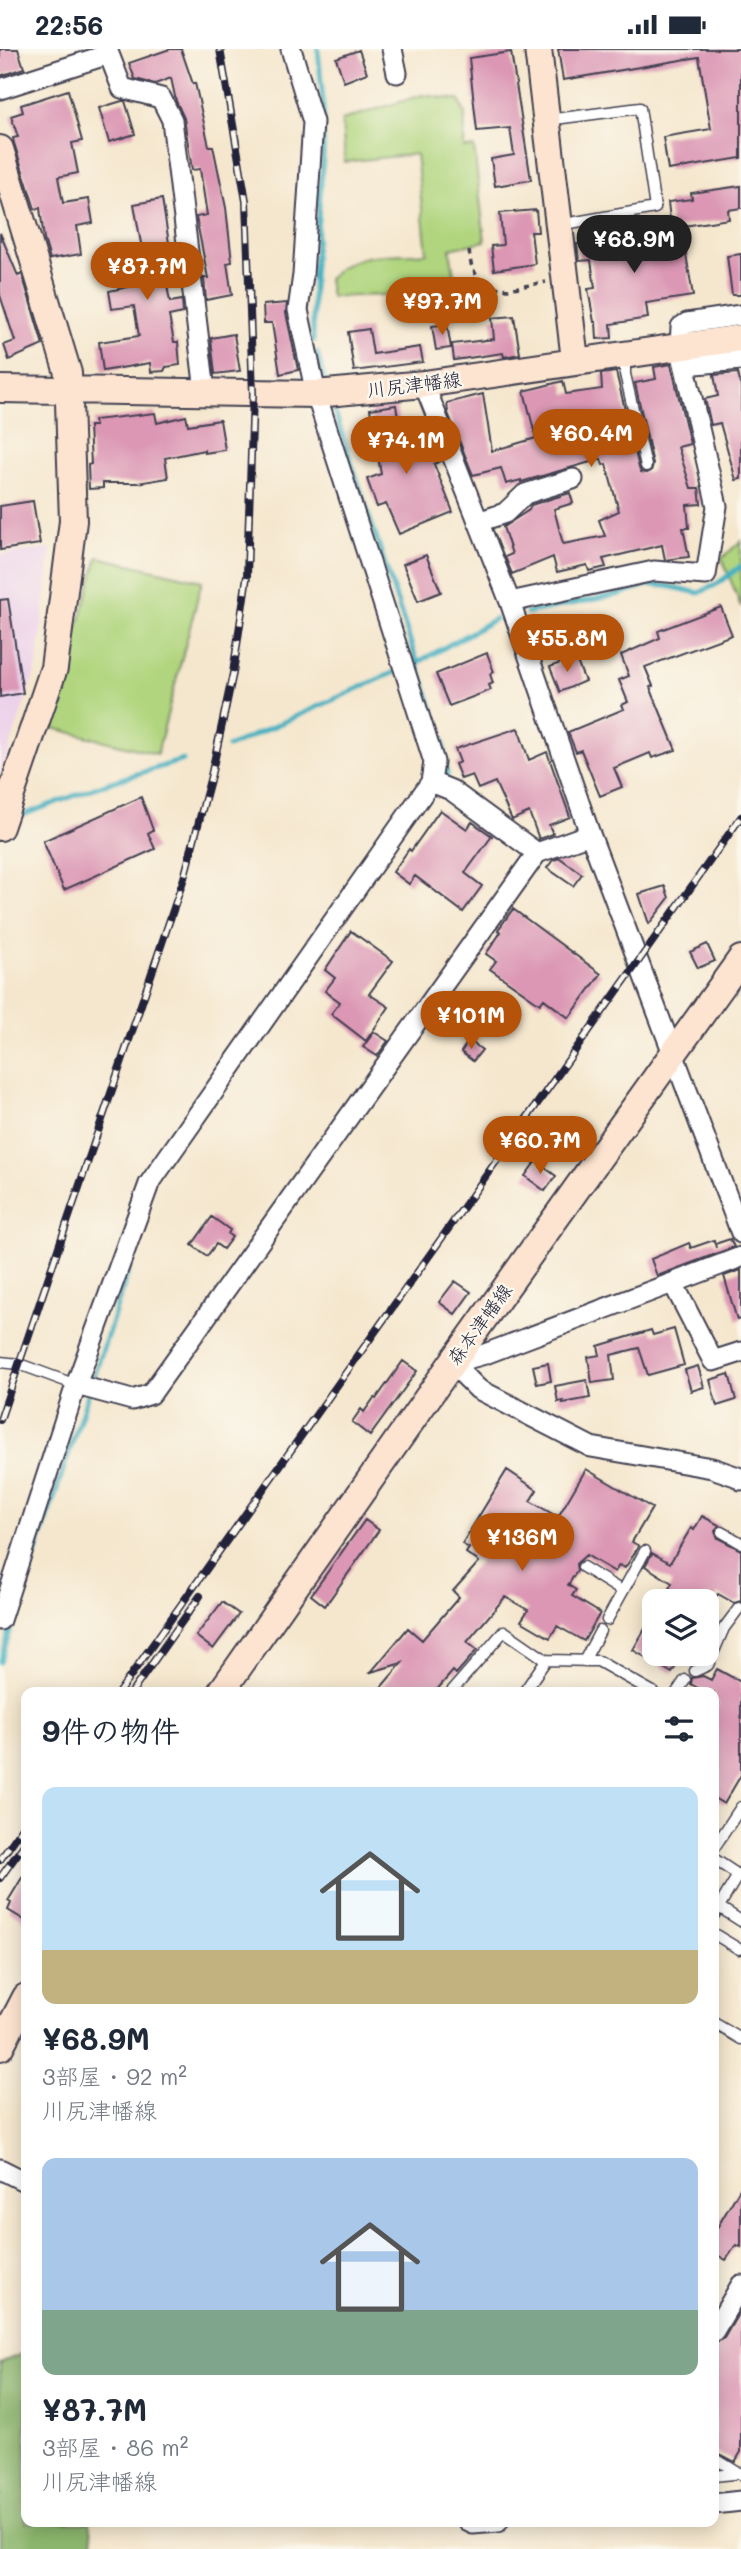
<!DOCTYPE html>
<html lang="ja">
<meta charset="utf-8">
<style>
:root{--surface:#fff;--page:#f2f2f3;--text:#1f2937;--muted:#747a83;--accent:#b45309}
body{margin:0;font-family:Mali,"Klee One",sans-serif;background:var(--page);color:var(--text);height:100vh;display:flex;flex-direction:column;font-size:26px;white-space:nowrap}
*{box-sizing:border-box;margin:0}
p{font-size:23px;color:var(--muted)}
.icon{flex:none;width:38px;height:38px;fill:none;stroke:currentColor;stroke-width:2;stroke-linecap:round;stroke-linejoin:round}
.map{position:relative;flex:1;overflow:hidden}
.side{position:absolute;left:21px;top:1638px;width:698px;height:840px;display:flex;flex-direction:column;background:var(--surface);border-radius:14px;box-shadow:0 4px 18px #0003}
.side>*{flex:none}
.tools{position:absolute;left:642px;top:1540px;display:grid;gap:14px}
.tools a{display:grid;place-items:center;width:77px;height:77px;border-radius:14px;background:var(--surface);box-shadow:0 4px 18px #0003;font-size:35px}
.price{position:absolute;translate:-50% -60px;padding:0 16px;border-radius:24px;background:var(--accent);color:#fff;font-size:23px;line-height:46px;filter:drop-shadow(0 2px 4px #0008)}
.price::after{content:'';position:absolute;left:50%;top:42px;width:21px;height:16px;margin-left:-10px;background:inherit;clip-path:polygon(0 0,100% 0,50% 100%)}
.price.selected{background:#222;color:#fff}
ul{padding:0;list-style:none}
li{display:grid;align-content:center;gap:14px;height:371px;padding:0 21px}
li span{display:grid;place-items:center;height:217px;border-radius:14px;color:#555}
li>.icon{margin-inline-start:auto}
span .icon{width:126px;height:126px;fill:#fffc;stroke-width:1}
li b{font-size:30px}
h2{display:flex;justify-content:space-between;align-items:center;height:84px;padding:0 21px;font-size:30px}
.status{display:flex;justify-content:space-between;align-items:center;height:49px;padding:0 35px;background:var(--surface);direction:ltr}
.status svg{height:19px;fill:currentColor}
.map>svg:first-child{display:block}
</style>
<div class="status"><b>22:56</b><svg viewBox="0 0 49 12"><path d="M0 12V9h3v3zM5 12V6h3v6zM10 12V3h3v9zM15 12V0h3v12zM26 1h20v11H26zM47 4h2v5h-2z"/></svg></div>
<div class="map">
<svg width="741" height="2500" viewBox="0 0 741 2500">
<rect width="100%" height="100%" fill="#fbf7ec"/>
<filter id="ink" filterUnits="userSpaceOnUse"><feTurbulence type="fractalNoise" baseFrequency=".0143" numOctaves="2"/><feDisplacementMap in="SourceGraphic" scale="14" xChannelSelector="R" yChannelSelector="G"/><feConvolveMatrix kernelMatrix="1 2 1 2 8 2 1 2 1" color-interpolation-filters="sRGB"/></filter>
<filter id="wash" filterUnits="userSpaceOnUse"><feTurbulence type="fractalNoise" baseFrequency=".00686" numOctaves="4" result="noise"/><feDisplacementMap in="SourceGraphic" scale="28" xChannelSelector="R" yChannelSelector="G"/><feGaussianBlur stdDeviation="1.57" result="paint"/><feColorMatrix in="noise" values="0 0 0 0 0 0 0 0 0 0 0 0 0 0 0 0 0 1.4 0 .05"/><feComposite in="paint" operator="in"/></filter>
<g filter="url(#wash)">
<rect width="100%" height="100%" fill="#f5e7ce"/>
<path fill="#ecd1ea" d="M51,499L37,617L0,727V506Z"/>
<path fill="#b0d57e" stroke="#697c5c" stroke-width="2" d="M422,46L459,51L465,65L464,99L474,98L485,192L450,200L460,266L413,271L409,245L331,248L328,230C356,199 389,208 427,204L416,105L345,113L342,71Z
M741,492V558L722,509Z
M98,508L202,532L157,705L49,678Z"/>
<path fill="#8cb66d" stroke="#576c54" stroke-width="2" d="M26,2303V2473H90L95,2500H0V2314Z"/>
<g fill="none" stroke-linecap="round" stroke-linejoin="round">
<path stroke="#43b0c1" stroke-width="5" d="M313,292V228L323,109V52L318,0
M317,304L326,335
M331,351L443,692L447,726L443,732
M527,564L621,545L647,536L667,537L699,544L717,535L741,517
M415,615L495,570
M228,698L395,623
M23,766L108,734L183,711
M0,1613L140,1187"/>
</g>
<g id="blocks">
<path fill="#db97b4" d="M0,0H18L24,19L0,27Z
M170,0H181L193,35L195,34L209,97H213L226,159L232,213L227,214L232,246L206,251L204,229H208L196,168L207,166L200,120L192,121L184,69L176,52L171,29L155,35L135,30L129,14Z
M558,0H741V109L668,121L663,88L711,80L699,8L563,31Z
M359,1L367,24L344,33L336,9Z
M511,3L531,131L495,137L491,110L514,106L510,79L477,82L469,9Z
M68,41L82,92L72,94L78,124L58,128L63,154L89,150L93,174L77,177L81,205L50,210L44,190L40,159L35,160L14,94L13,89L18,88L11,67L23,63L21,56Z
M122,52H125L135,85L109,93L99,59Z
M741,137V159L728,161L729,170L671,179L668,153L692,150L691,144Z
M162,150L172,213L163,214L170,253L182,251L183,264L169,267L174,293H178L180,316L166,318L164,322L151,323L150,314L103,322L99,293L139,287L134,257L112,260L109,242L148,234L134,155Z
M536,161L538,183H531L535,215L494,221L491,197L503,196L500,164Z
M682,181L693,247L646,254L648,269L611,275L612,289L597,290L596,273H594L588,240L595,239L591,211L579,212L577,195L583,194L582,186L605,183L606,192Z
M0,184L18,227L22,225L43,296L9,311L4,296L15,292L0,246Z
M741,205V246H732L727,207Z
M287,254L286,264L298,321L280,325L272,274H264L263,256Z
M514,267L520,305L504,308L503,304L454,311L452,295L494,290L492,269Z
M447,275L451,299L436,301L432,277Z
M369,280L373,305L420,298L423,313L354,322L348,283Z
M234,285L240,322L215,325L211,289Z
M671,315L690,395L678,398L691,439H699L701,455L687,456L689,479H683L689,508L665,511L662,496L603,510L606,518L589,522L587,516L557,523L553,508L512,525L505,508L512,505L503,478L529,461L531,456L570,444L573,454L554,460L563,495L605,487L599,471L619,462L606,415L603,416L601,410L521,433V431L506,435L501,419L473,426L448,364L447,354L483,345L492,402L536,389L524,342L563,332L566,345L602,340L601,325L616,323L639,419L641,423L647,424L651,422L653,415L635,334L656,330L654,318Z
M738,324L741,338V430L736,431L720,374L711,376L705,350L718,347L714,326Z
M396,356L404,407L435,396L441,412L434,415L453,463L399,485L386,455L377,458L367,430L381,425L370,360Z
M155,364L157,374L186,367L188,376L220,371L225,401L204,404V401L165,409L168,429L138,434H103V439L89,440L88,416L91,415L89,377H95L94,371Z
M33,452L40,495L0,501V457Z
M426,506L441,543L418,552L403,515Z
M8,550L23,644L0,648V551Z
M721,558L732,586L645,618L653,637L650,638L676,701L652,709L650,704L614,719L622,738L600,747L581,701L576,703L568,683L624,660L622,656L628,653L619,631L629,627L621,606L660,589L658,582Z
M487,604L494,623L490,625L493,634L489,636L491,641L449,657L436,625Z
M575,608L585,632L560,643L550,618Z
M518,679L529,711L547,703L570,768L549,776L553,785L539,790L529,763L512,771L495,733L478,740L472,726L461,730L455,715L460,713L455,700Z
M141,748L153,781L148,784L155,800L64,841L43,792Z
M440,761L467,780L472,773L492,787L465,824L482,837L463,863L415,827L409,835L393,823L409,800L411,802Z
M560,809L582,825L573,837L547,819L553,811Z
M665,837L669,849L649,875L639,845Z
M513,860L601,925L569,969L544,950L540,955L490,920L496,912L486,905L501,883L498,881Z
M351,882L393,912L369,945L389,958L366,992L331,965L340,953L325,942L335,929L325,921Z
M707,895L715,912L698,919L690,903Z
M374,983L388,992L377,1007L363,998Z
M469,991L482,1001L473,1012L461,1003Z
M536,1112L556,1127L545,1142L525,1127Z
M212,1168L230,1181L228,1185L232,1188L223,1200L216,1195L207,1207L192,1196Z
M730,1190L734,1198L657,1227L651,1210L689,1194L691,1199L714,1191L716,1199L715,1195Z
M741,1221V1270L737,1271L724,1227Z
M455,1232L471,1243L455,1265L439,1253Z
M674,1280L684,1316L648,1326L639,1299L611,1306L614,1331L592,1334L588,1308L600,1306L598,1297L651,1281L653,1286Z
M403,1312L417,1322L370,1387L352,1373L361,1360L364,1363L374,1349L376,1350Z
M548,1314L551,1332L537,1335L533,1317Z
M698,1317L704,1338L691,1342L685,1321Z
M729,1325L736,1351L717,1357L710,1331Z
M587,1331L590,1349L563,1354V1352L558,1353L555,1337Z
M586,1420L652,1459L632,1493L639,1497L625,1519L619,1516L615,1523L586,1506L576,1515L577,1522L568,1536L576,1541L572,1547L600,1564L584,1592L557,1577L550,1589L521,1572L528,1561L505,1548L467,1593L477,1601L456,1625L453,1622L435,1643H377L402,1614L371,1623L408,1579L422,1591L459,1548L453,1542L479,1513L466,1504L469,1499L462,1495L507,1421L537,1441L530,1452L558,1468Z
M702,1467L719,1476L715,1482L718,1489L741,1501V1552L734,1554L718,1545L713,1552H662L672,1534L645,1517L652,1504L670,1514L691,1479L694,1481Z
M365,1471L379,1481L325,1557L311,1546Z
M222,1553L239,1565L213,1600L196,1587Z
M654,1564V1605H683L672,1624L633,1601Z
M717,1620L741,1633V1726L724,1755L714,1749V1663L719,1654L714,1651V1643H705L691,1635L692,1629L703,1627L711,1631Z
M26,1822V1872L8,1861L11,1854L8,1852Z
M741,2138V2198L736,2196L726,2211L714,2204V2184Z
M741,2260V2403L735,2413L714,2402V2294L724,2289Z"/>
</g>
</g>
<g filter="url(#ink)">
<use href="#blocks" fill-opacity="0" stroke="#424051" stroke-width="2"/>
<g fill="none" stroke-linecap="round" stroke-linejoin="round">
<defs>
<path id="lane" d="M547,71L640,59L655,159L559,176
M625,308V325L646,417
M0,1313L19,1315L79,1337
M722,1483L741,1494
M583,1518L622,1542
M607,1571L645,1502
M546,1611L598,1612L653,1643
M584,1612L600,1582
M695,1622L708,1616L724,1579L739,1559
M451,1643L504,1582L546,1611L524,1643
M677,1643L685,1631
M714,1799L741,1758
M714,1810L741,1828
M719,1858L741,1872
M714,1866L738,1826
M714,1885L739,1900
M714,1974L741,1990
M714,2409L740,2425
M714,2427L741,2424"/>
<path id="street" d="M107,0L122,39L161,49L172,71L205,342
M392,0L397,24
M0,40L109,5
M685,316L741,311
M424,335L510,553L590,785L741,1184
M478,473L505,464L525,445L573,430
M510,553L654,522L706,526L717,457L680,297L681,278L687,274L741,266
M431,733L451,741L537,804
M741,1208L485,1305L452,1314L478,1340L591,1398L712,1419L738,1428L741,1431
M673,1234L713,1312L741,1303
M80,1337L132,1351L151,1345L537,804L590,785
M0,1571L76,1336L149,1135L431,733L434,713L316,345L298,261L303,226L313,73L291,0
M0,2120L26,2133
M714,2282L741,2236
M714,2455L741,2452
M469,2473L473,2475L498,2473"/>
<path id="secondary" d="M538,0L575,311
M0,100L68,324L73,472L54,619L0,778
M0,340L316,345L424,335L741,289
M221,1643L452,1314L741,910
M0,1998L26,1948"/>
</defs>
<use href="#lane" stroke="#424051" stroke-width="13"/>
<use href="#street" stroke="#424051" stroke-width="23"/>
<use href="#secondary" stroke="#424051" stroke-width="30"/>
<path stroke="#424051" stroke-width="3.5" stroke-dasharray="5 5" stroke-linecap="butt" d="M469,202L471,215L481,236L508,240L546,233"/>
<use href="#lane" stroke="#fff" stroke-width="10"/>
<use href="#street" stroke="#fff" stroke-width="19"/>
<use href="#secondary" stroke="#fde4d0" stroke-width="26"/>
<defs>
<path id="rail" d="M0,1371L184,829L211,727L233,624L247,527L253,345L246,152L220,0
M119,1643L741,768
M132,1643L200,1547
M0,1811L26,1774
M0,1829L26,1793"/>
</defs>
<use href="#rail" stroke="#22223b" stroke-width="8"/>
<use href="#rail" stroke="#fbf7ec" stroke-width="5" stroke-dasharray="16" stroke-linecap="butt"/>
</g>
</g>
<g text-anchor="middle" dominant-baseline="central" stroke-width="5" stroke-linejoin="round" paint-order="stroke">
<g font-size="19" fill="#22223b" stroke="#fbf7ec">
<text transform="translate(414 335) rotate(-7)">川尻津幡線</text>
<text transform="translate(479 1275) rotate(-54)">森本津幡線</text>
</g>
</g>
</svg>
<div class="tools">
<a><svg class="icon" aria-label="layers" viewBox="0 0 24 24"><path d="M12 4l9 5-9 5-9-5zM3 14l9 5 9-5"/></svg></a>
</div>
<b class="price selected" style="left:634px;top:226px">¥68.9M</b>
<b class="price" style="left:147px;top:253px">¥87.7M</b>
<b class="price" style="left:442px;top:288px">¥97.7M</b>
<b class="price" style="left:591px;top:420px">¥60.4M</b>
<b class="price" style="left:406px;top:427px">¥74.1M</b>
<b class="price" style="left:567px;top:625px">¥55.8M</b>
<b class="price" style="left:471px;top:1002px">¥101M</b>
<b class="price" style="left:540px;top:1127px">¥60.7M</b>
<b class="price" style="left:522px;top:1524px">¥136M</b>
<section class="side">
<h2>9件の物件<svg class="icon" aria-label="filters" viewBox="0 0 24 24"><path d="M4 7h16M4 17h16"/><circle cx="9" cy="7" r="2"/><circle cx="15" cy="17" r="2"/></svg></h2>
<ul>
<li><span style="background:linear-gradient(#bfe0f5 75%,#c2b280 0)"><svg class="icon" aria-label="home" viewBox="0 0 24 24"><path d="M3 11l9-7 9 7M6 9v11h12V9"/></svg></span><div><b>¥68.9M</b><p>3部屋 · 92 m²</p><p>川尻津幡線</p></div></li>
<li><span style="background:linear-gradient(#a9c7e8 70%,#7fa58c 0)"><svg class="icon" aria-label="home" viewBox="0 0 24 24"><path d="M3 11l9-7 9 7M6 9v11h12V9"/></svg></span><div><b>¥87.7M</b><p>3部屋 · 86 m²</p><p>川尻津幡線</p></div></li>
</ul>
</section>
</div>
